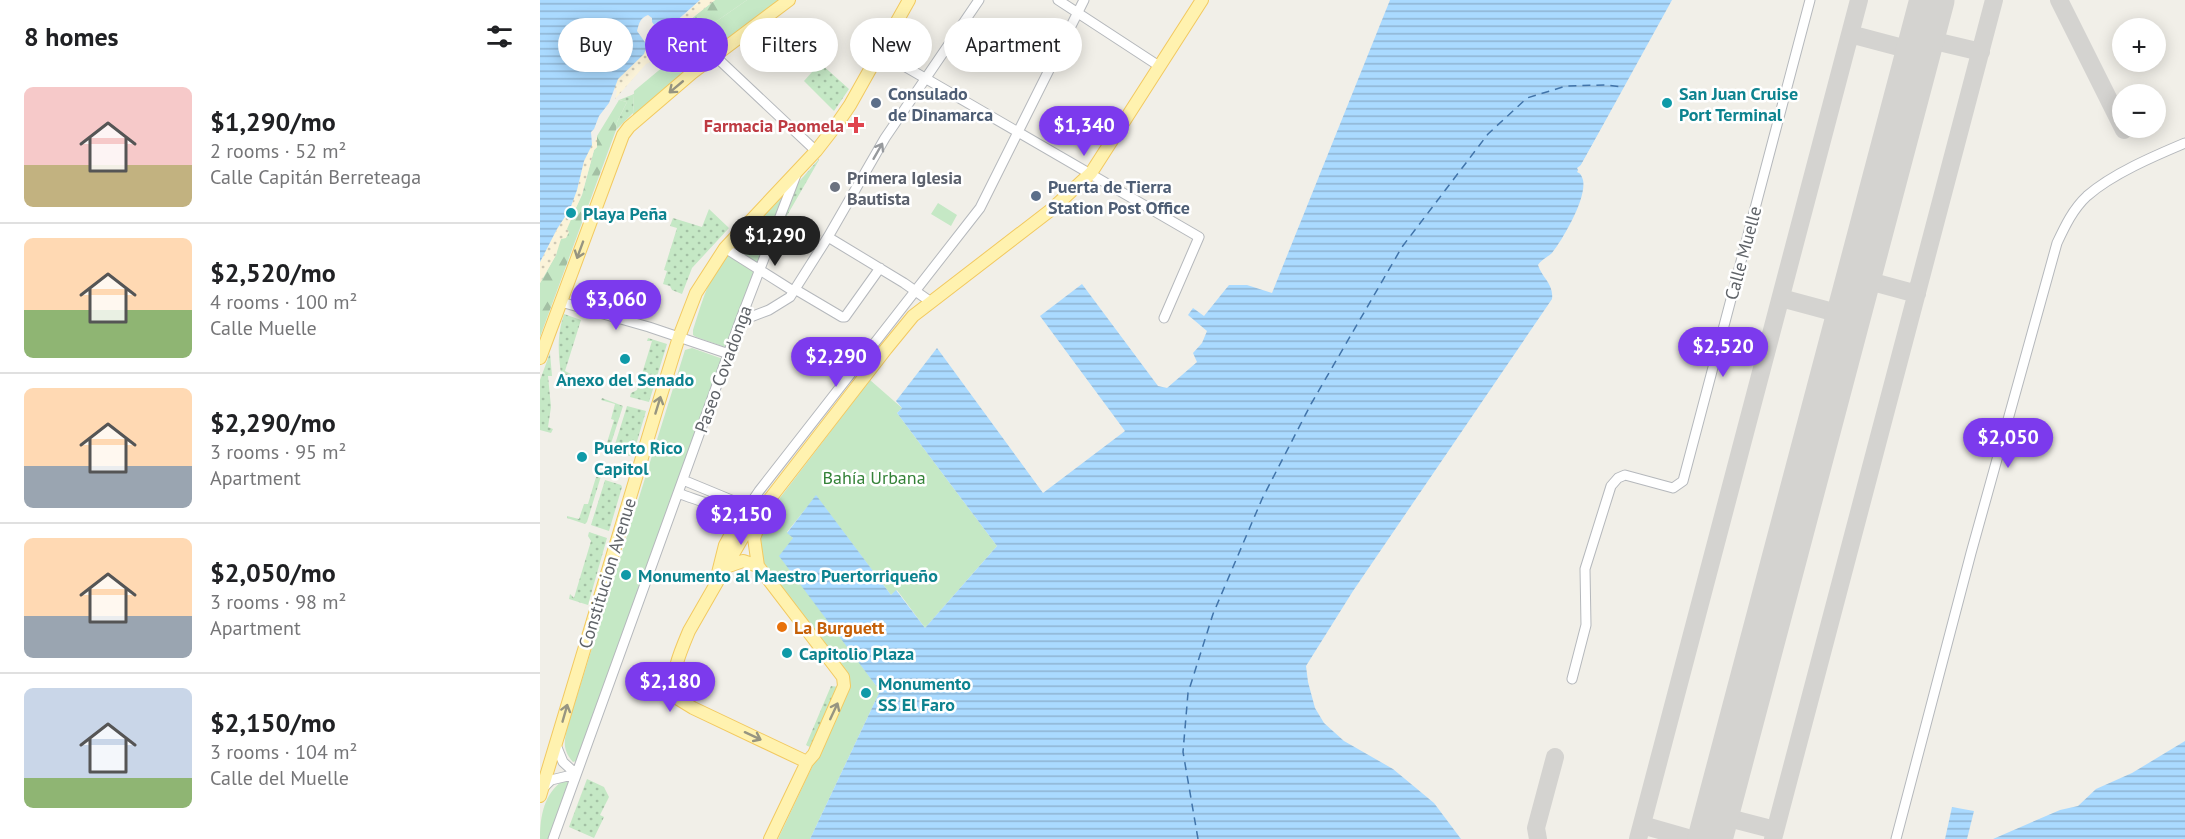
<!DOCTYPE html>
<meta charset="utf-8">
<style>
:root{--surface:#fff;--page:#f2f2f2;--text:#202124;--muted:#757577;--line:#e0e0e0;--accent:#7c3aed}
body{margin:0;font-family:"PT Sans",sans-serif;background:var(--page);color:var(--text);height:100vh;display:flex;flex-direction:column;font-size:22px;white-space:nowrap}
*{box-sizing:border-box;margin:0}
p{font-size:20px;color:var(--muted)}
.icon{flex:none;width:33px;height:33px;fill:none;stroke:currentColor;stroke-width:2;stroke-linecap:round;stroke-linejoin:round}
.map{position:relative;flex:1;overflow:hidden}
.sheet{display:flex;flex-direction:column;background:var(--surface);width:540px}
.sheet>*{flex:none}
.top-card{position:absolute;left:18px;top:18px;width:570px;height:54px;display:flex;gap:12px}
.buttons{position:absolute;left:1572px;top:18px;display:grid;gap:12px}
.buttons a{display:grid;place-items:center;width:54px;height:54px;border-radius:50%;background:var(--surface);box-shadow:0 3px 15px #0003;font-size:30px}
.price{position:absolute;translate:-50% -51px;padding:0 14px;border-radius:21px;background:var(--accent);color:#fff;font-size:20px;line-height:39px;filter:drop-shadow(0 2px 3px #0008)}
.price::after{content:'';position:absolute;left:50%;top:36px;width:18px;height:14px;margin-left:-9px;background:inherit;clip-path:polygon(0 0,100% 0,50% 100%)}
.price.on{background:#222;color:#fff}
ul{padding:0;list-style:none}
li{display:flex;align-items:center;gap:18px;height:150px;padding:0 24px}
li+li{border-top:2px solid var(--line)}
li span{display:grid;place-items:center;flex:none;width:168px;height:120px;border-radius:9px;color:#555}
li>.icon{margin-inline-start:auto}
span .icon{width:72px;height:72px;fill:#fffc;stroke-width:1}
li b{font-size:26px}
h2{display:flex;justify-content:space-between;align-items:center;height:72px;padding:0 24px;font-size:26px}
.chip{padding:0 21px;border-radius:27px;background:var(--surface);box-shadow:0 3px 15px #0003;font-size:21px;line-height:54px}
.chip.on{background:var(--accent);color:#fff}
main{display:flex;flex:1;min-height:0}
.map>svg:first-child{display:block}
</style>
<main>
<section class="sheet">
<h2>8 homes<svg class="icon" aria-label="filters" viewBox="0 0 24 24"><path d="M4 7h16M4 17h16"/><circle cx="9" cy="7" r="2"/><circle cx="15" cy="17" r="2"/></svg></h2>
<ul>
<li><span style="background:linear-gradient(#f6c9c9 65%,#c2b280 0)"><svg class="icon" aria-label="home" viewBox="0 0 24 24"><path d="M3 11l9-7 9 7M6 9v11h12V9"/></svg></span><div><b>$1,290/mo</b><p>2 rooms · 52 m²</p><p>Calle Capitán Berreteaga</p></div></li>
<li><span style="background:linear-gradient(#ffd9b3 60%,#8fb573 0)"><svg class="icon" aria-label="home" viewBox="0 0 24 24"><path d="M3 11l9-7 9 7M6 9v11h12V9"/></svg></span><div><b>$2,520/mo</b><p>4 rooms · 100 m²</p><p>Calle Muelle</p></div></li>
<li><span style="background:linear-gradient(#ffd9b3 65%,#9aa5b1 0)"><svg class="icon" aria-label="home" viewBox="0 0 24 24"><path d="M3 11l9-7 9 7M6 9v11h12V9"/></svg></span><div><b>$2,290/mo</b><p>3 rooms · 95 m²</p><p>Apartment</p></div></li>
<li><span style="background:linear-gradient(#ffd9b3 65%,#9aa5b1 0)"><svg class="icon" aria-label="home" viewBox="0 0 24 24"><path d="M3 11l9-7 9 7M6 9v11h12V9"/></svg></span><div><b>$2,050/mo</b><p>3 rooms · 98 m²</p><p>Apartment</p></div></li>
<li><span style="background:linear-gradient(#c9d6e8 75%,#8fb573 0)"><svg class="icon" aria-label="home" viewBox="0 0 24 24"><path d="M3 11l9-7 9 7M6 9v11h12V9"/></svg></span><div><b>$2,150/mo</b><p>3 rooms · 104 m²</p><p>Calle del Muelle</p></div></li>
</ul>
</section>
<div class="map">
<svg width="1645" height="839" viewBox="0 0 1645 839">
<defs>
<pattern id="grass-dots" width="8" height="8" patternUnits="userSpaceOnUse" patternTransform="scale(1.5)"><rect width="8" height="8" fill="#c5e8c5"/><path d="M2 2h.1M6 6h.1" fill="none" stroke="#a3c0a4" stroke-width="1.8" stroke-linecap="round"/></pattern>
<pattern id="forest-firs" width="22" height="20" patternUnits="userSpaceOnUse" patternTransform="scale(1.5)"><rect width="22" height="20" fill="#c5e8c5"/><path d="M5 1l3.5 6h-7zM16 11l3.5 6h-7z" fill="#a3c0a4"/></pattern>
<pattern id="sand-dots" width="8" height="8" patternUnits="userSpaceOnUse" patternTransform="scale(1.5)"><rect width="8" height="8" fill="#fbf3d9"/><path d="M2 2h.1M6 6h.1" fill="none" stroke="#cec8b4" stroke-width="1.8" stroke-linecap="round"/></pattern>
<pattern id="water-rules" width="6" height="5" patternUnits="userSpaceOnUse" patternTransform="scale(1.5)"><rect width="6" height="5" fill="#aadaff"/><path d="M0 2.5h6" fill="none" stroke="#8eb4d2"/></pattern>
</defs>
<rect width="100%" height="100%" fill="#f1efe8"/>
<path fill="url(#grass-dots)" d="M280,63L309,89L294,111L264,81Z
M94,94L93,113L76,130L77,122L87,102L79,100Z
M279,159V160L241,226L256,185Z
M169,209L189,228L152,268L142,294L132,290L130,286L123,284L127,271L124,270L137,228L130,226L133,218L162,227Z
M24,314L41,320L25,371L31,374L30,377L21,374C18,352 17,335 24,314Z
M108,338L127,344L109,402L90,397L91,393L97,390L112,341H107Z
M10,353L12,376H8L11,407L8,427L13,429L11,433L0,430V380Z
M62,398L83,406L68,453L65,449L74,420L71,419L75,404L61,400Z
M87,406L106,411L93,455L90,456L73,451Z
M60,476H61L47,522L45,524L27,518V516L39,519L44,504H48L56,477Z
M65,480L81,485L82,487L69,531L51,525Z
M49,532L67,538L48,605L29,599L30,594L34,598L51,541L48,536Z
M291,686L300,687L274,740L272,748L266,745Z
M47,779L64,787L69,797L60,815L64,817L54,838L29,827Z"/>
<path fill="url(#forest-firs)" d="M175,0H207L131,53L127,45L128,37Z
M79,100L87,102L77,122L76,130L0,337V283L16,255L18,245L42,195L54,150L57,147V136Z"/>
<path fill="url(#sand-dots)" d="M160,0H175L128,37L123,38L118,45L117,59L106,64L75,99L77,91L74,88L78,79L104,54L105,43C113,37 118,33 126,29C139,23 150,9 160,0Z
M57,136V147L54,150L42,194L27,229L29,232L26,238L21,239L16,255L0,283V262L17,229L30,209L37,190L44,161L53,141L54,142Z"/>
<path fill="#c5e8c5" d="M207,0H243L154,66L93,116L94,91L130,61L131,53Z
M247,192L219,262L216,263L197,252V244Z
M398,203L417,215L411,226L391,214Z
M188,255L214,272L185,347L156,337L153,335V330C161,306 169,273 188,255Z
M152,348L183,359L36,761L33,762C22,750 24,740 28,725L145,350Z
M330,380L362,408L357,413L457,546L385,628L357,590L351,595L276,496L247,532L253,538L321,665L340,691L270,839H238L308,691L306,674L222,560C216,540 222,523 233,507Z
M24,780L28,781L29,783L10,839H0C0,816 4,793 24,780Z"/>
<path fill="url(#water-rules)" d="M0,0H160L126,30L119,31L112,22V18L108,15C100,18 99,23 97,31L107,45L104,54L78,79L69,103L59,116L54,129L51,132L52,145L44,161L37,190L30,209L17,229L0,262Z
M850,0H1132L1041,165L1037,168C1039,172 1042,176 1043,180C1047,198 1023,239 1012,253C1008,257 1002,259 998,265C1002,278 1014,284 1012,299L813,591L766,666L768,682L775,708L784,723L804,741L853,769L894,803L921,839H270L340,691L239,556L253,538L247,533L276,495L351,595L356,590L385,628L457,546L357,413L362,408L356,401L397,348L503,493L585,431L500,316L542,284L618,386L627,388L657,362L653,353L662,343L667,331L648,315L653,308L664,316L689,285H707L732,293Z
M1645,741V839H1453L1520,810L1538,806L1556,789L1592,773Z
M1412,807L1434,811L1427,839H1405Z"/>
<path fill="#f1efe8" d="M1134,0L1135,1L1041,169L1046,177L1037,172Z"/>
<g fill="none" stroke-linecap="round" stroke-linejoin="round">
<path stroke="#4174aa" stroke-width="1.5" stroke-dasharray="8 6" stroke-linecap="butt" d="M658,839L643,752L648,693L673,614L722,499L771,404L862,247L948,134L987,98L1026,86L1065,85L1084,87"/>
<path stroke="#d4d3d0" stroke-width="18" d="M1519,0L1584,130
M1310,34L1378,52
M1382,38L1441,52
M1318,278L1377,294
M1241,298L1308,316
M1177,815L1235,830
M1102,825L1151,839
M998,839L996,828L1015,757
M1098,839L1319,0
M1233,839L1454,0"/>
<path stroke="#d4d3d0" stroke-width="45" d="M1170,839L1392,0"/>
<defs>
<path id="minor" d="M518,0L619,66
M340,52L659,237L624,318
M175,56L276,151
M288,237L364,283L391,302
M185,248L250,289L258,291L302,317H305L340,268
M21,302L109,327L189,354
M200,321L229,310L250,297L288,237L345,138L439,0
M143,480L201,504L209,505
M138,493C157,501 186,506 197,523L219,491L440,208L544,0
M1032,679L1046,625L1045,569L1071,486L1078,478L1085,475L1133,488L1143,481L1270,0
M16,745L23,762L36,774
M4,787L11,780L36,774
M13,839L200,321L256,175
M1356,839L1431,553L1517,243C1525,226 1533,209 1547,196C1572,174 1614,156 1645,143"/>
<path id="major" d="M0,358L83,135L89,127L152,73L249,0
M222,517L214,538L218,566L303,677L304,686L274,754L267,762L230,839
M186,567L203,561L218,566
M178,573L185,545L197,523
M267,762L153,708L135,697C129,677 141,650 149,631L219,509L229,500L346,349L373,316L512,209L551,173L662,0
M0,796L117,408L139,337L156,293L185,248L276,151L297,124L310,105L369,0"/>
</defs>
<use href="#minor" stroke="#b5b8bc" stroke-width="11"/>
<use href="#major" stroke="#f2c960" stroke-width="14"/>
<use href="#minor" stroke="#fff" stroke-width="9"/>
<use href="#major" stroke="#fff2af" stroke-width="12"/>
</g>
<defs><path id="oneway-shaft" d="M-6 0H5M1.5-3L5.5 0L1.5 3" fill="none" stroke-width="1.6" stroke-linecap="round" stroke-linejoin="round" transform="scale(1.5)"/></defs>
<g stroke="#979581">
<use href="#oneway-shaft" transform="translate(136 87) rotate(140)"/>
<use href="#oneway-shaft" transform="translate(40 250) rotate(110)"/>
<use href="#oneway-shaft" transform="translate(118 405) rotate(-73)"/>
<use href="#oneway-shaft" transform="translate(294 711) rotate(-65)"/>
<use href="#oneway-shaft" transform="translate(25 713) rotate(-74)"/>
<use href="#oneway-shaft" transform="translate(213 736) rotate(25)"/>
</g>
<use stroke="#979a9d" href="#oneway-shaft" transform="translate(338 151) rotate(-60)"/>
<g fill="#5c6f8a" stroke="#fff" stroke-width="2">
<circle cx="336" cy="103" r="6"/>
<circle cx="496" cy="196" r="6"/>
</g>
<g fill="#0f9aa8" stroke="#fff" stroke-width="2">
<circle cx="1127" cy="103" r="6"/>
<circle cx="31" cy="213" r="6"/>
<circle cx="85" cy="359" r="6"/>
<circle cx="42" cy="457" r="6"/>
<circle cx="86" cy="575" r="6"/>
<circle cx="247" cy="653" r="6"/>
<circle cx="326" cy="693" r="6"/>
</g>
<path fill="#e0444e" stroke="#fff" stroke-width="2" d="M313 116h6v6h6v6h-6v6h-6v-6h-6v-6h6z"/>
<circle fill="#6b7280" stroke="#fff" stroke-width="2" cx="295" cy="187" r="6"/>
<circle fill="#e8710a" stroke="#fff" stroke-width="2" cx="242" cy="627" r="6"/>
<g text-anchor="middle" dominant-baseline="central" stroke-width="5" stroke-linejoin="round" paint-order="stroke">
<g font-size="18" font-weight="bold" fill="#4e5e75" stroke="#fff" text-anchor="start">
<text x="348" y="93">Consulado<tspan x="348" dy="21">de Dinamarca</tspan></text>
<text x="508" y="186">Puerta de Tierra<tspan x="508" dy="21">Station Post Office</tspan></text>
</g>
<g font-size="18" font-weight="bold" fill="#0d838f" stroke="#fff" text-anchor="start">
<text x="1139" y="93">San Juan Cruise<tspan x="1139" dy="21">Port Terminal</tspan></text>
<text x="43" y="213">Playa Peña</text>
<text x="85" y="379" text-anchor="middle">Anexo del Senado</text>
<text x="54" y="447">Puerto Rico<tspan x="54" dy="21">Capitol</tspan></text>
<text x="98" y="575">Monumento al Maestro Puertorriqueño</text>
<text x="259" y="653">Capitolio Plaza</text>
<text x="338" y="683">Monumento<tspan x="338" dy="21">SS El Faro</tspan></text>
</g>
<g font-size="18" font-weight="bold" fill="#be3a42" stroke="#fff" text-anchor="end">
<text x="304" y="125">Farmacia Paomela</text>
</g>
<g font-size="18" font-weight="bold" fill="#5b616d" stroke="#fff" text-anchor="start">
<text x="307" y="177">Primera Iglesia<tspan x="307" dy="21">Bautista</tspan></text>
</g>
<g font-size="18" fill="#5f6368" stroke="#fff">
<text transform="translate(1203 253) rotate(-75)">Calle Muelle</text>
<text transform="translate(183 369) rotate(-70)">Paseo Covadonga</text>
<text transform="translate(67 573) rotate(-73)">Constitucion Avenue</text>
</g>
<g font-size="18" fill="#348238" stroke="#fff">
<text x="334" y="477">Bahía Urbana</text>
</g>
<g font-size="18" font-weight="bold" fill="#c56008" stroke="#fff" text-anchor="start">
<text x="254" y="627">La Burguett</text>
</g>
</g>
</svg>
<div class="buttons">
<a>+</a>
<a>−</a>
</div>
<b class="price" style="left:544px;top:157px">$1,340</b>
<b class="price on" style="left:235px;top:267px">$1,290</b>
<b class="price" style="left:76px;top:331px">$3,060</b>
<b class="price" style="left:1183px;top:378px">$2,520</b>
<b class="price" style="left:296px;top:388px">$2,290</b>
<b class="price" style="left:1468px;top:469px">$2,050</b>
<b class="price" style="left:201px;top:546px">$2,150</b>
<b class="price" style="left:130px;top:713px">$2,180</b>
<div class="top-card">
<a class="chip">Buy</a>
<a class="chip on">Rent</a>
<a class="chip">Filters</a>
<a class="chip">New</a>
<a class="chip">Apartment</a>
</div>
</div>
</main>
